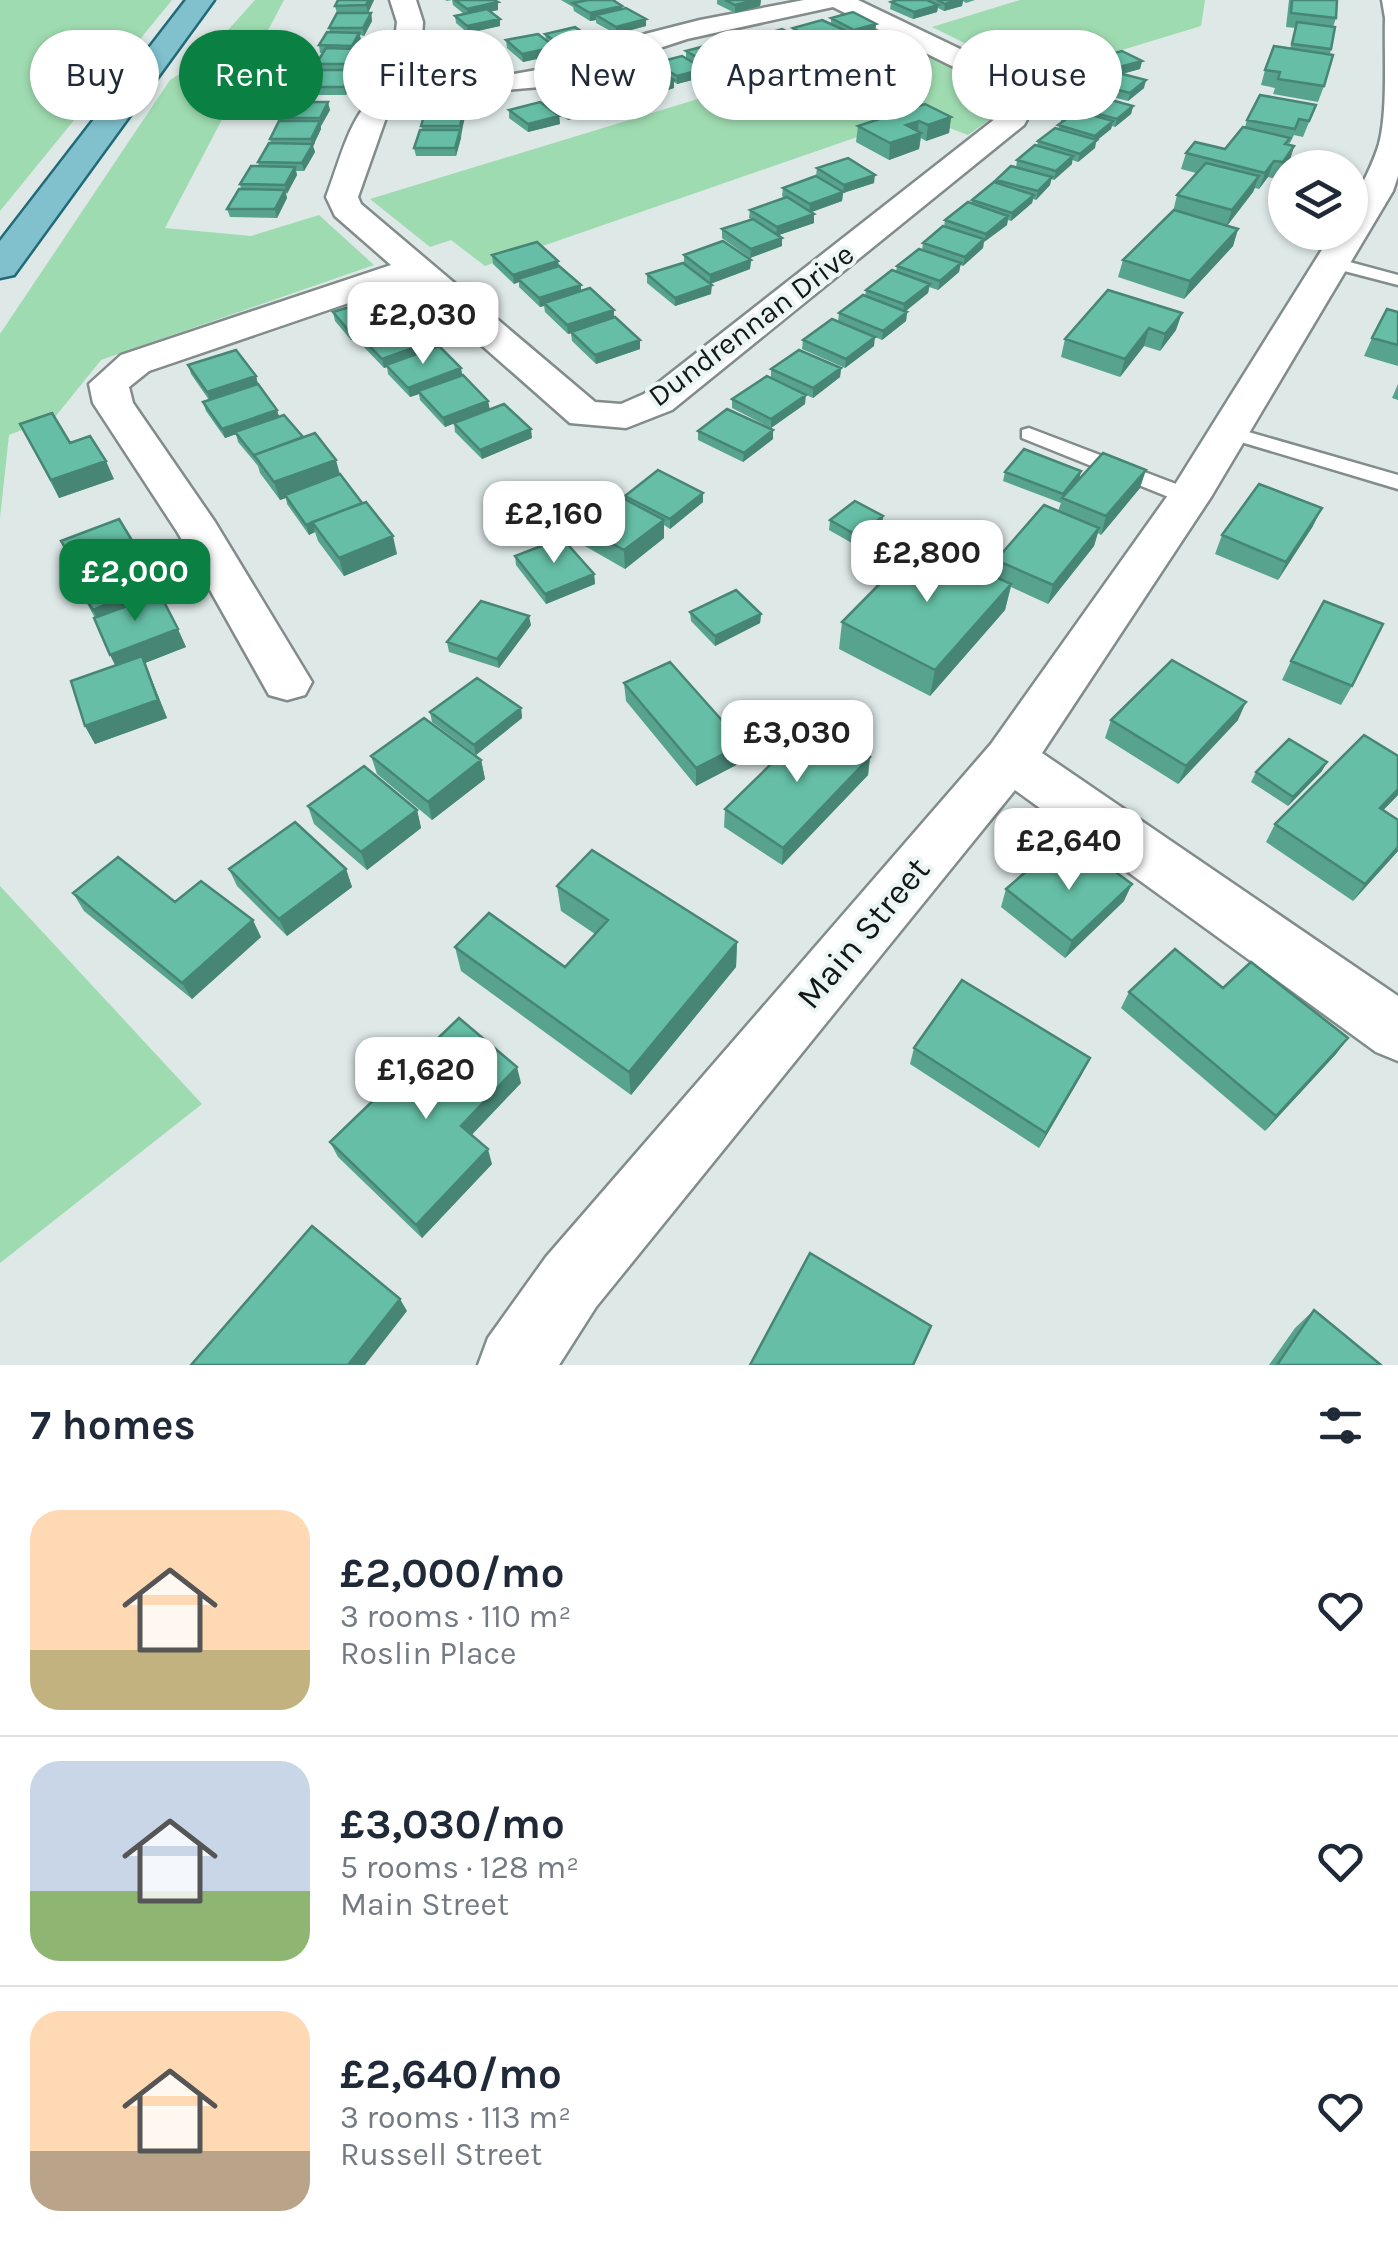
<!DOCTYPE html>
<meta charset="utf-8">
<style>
:root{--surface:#fff;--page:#f6f6f7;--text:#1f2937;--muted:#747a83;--line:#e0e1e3;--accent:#0b8043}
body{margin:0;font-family:Karla,sans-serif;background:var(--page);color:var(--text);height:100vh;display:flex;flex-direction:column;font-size:38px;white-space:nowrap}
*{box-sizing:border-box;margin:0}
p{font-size:32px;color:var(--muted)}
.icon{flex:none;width:55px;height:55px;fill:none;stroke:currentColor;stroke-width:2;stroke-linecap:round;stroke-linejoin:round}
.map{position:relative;height:1365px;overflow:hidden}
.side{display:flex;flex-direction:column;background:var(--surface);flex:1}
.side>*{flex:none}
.banner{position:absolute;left:30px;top:30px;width:1340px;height:90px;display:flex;gap:20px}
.fabs{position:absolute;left:1268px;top:150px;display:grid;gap:20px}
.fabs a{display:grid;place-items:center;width:100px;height:100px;border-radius:50%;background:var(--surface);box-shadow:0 2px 8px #0004;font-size:50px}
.price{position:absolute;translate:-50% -85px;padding:0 22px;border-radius:20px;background:#fff;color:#222;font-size:32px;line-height:65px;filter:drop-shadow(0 2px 5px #0008)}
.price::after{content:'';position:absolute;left:50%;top:60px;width:30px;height:22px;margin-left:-15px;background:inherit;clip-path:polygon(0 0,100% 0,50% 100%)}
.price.on{background:var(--accent);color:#fff}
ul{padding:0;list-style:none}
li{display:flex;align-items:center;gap:30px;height:250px;padding:0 30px}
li+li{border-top:2px solid var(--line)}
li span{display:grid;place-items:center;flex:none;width:280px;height:200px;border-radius:30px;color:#555}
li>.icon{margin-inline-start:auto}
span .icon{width:120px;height:120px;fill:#fffc;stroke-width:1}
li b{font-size:42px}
h2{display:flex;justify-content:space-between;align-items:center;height:120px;padding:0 30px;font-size:42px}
.chip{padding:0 35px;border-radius:45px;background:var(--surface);box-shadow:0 2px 8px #0004;font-size:35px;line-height:90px}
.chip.on{background:var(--accent);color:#fff}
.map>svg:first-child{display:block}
</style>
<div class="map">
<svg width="1398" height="1365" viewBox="0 0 1398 1365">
<rect width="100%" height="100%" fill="#dde8e7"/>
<path fill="#9fdbb0" d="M0,0H172L0,211Z
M255,0H284L254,57L220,39Z
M1020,0H1205L1201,26L1033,77L932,27Z
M891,40L991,85L1002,103L996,115L968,135L918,116L485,266L451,240L430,247L370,199Z
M206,58L218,63L222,72L201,111L227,110L165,228L251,236L319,215L374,265L101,360L55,417L9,435L0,518V334L170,80Z
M0,886L202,1104L0,1263Z"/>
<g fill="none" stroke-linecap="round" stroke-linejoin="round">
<defs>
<path id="lane" d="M1331,257L1398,275V285L1325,266V258Z
M1231,427L1398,475V489L1224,437L1221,433Z
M1029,428L1197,492L1200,497L1197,502H1181L1022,438V430Z"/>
<path id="street" d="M390,0H416L423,22L421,54L455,73L514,74L554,67L645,34L700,20L804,0H858L1010,73C1027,88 1037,104 1024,125L672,410L626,428L570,423L410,282L149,371L129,387L133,403L215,522L312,682L305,695L287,700L269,695L178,533L93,403L89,384L121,355L391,265L335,216L326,197C347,142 351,99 410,72L393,57L397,22ZM833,7L990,85L1001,97L1000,115L644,394L621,404L595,402L361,204L358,197L388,112L410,93L431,83L484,92L540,87L687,39Z
M1382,0H1398V176L1393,191L1211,497L1042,753L1398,996V1061L1376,1052L1015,790L596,1307L559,1365H478L488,1338L546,1257L991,744L1171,491L1333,232H1350C1350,197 1369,178 1379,144C1388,110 1384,55 1385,18Z"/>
<path id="primary" d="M186,0H214L14,275L0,278V241Z"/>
</defs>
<use href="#lane" stroke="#828c8b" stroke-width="5"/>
<use href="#street" stroke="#828c8b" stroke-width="5"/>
<use href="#primary" stroke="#236a78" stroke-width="5"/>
<use href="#lane" fill="#fff" fill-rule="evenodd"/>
<use href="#street" fill="#fff" fill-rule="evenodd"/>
<use href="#primary" fill="#80c1cd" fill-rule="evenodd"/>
</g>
<path fill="#57a38e" d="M338,0H374L368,13H371L372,21L364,36L360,35L361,40L356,49L358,57L350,70L353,78L346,95H308L306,87L318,70L316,64L323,53H320L319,45L330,32L329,28L337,13L335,6Z
M445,0H494L498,10L490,12L500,26L468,33L456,23L455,16L464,14L453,5L452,0L447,1Z
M561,0H613L622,9L646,19V26L616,34L596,23V20L590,21L574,11L573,7Z
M717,0H761L760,6L735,13L717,4Z
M897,0H975L966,3L963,1L962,6L944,11L938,8L937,12L913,19L890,9L891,2Z
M1289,0H1337L1336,18L1333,27L1331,49L1324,86L1318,102L1273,94L1275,88L1261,85L1265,70L1290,49L1295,28L1286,27Z
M831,18L876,24L875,32L854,37L844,32L843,38L814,47L806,42L805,49L780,56L768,50V56L741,63L733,58V64L707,71L704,70V77L677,84L674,82V88L646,97L634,90L638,93V101L607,110L597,104L598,111L568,120L547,106V98L586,96V88L622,83V76L655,69V63L686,58V51L719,48V42L756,41V37L792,34L793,28L831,24Z
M545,34L592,47L562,54L555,48V55L523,62L507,48L506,40H546Z
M457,45L502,50L503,58L472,65L458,53Z
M1091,59L1142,61L1140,69L1122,74L1144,88L1128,101L1093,92L1095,84L1106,75L1090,67Z
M474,95L469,113H465L461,138L456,156H416L414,148L422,130L421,126L426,109V104Z
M1316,105L1303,137L1294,135L1289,145L1294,146L1289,163L1277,179L1268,177L1259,189L1255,188L1253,192L1227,226L1238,229L1233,246L1184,299L1118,277L1123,260L1173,212L1177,195L1196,173L1181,169L1186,153L1225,149L1245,127L1247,120Z
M1133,106L1131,114L1115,127L1112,126L1111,129L1096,141L1095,148L1078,162L1072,160V164L1054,180L1051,179L1050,185L1036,200L1033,199L1032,203L1011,221L1008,220L1007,225L984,242L983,248L963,266L960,265L959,272L938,290L929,287L928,293L906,311L907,312L906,321L882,340L870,335L874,346L845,368L802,349L803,340L838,322L839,313L865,296L866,290L896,272L897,266L922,250L923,243L944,227L945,220L972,204V200L1016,167L1017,160L1037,146L1038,141L1058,129L1061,124V115L1076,110V108Z
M330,110L321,126V129L313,146L315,152L304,171H296L297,175L286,194L287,198L277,218L230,217L227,209L241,189L240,184L259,166L258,162L271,143L270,139L280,121L279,118Z
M509,110L559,116L560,124L528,132L509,118Z
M951,117L949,133L926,141L921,138L919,149L889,160L856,142L858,126Z
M817,168L874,183L843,193L842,201L811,212L814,223L779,235L782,238V246L750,258L722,238V229L751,219L749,218L750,210L785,198L782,196L783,188L816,176Z
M492,255L558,261L559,266L581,291L614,317L640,349L596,364L572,341L571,333L568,334L545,312L544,306L540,307L519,287V282L514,284L493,264Z
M684,255L751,260L750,269L710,284L711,294L675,306L647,283V274L684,263Z
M1108,290L1176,330L1160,351L1144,346L1120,377L1061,357L1065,339Z
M333,312L396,317L397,322L430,342L431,349L462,375L488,401L489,409L532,438L482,459L455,432L454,423L445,427L420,400L419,394L410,397L388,374L387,367L384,368L361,344L359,338L351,340L335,321Z
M1398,312V366L1364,356L1372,338Z
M188,365L256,376L258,384L279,417L303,437L340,475L397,554L344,576L318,541L315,532L309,535L287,504L286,498L280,500L260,473L258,466L238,442L236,434L225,438L206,411L203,402L209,400L191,374Z
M841,368L840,377L813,398L784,385L805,404L771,428L732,408V399L771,378V369Z
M1398,384V400L1392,398Z
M20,424L70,443L114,479L59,498Z
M773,430V439L743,462L698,440V431Z
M1081,471L1079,479L1140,488L1101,535L1098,533L1094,546L1048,604L1011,587L1005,610L930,696L839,649L842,622L992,575L996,560L1058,511L1061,503L1003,481L1005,472Z
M703,493V502L670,529L664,525V538L625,569L578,542L577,524L625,499V496Z
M883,516L882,525L857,546L829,530L830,520Z
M1313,526L1278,580L1215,554L1222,535Z
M139,552L142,561L157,583L164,602L186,647L145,663L167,718L95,744L85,726L116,666L95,618L72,576Z
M515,556L594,574L595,584L546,604L516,565Z
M690,612L761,614L760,623L715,646L691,621Z
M531,625L499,668L449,652L447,642Z
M1291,661L1352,686L1341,705L1282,680Z
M624,683L743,744L742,762L696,786L626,701Z
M521,708L522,718L476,755L432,722L430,712Z
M1111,720H1238L1178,784L1105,738Z
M371,756L481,760L485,779L432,820L377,774Z
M1398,756V795L1383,810L1398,851L1353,901L1266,842L1275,824Z
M870,757L868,775L782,865L724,827L725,809Z
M1322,771L1288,806L1251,782L1256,772Z
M308,806L417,810L421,828L367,870L314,824Z
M229,869H346L352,887L287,936L237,886Z
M1068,872L1124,901L1065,958L1001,907L1006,889Z
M557,886L737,942L736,967L631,1095L461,971L455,947L565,967L595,934L561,911Z
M73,893L261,937L192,999L84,911Z
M1223,988L1348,1038L1336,1054L1265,1131L1121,1008L1129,992Z
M914,1048L1082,1074L1039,1148L910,1064Z
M521,1083L471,1135L492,1164L422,1238L338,1157L330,1142Z
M1314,1310L1381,1365H1269L1295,1328Z"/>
<path fill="#478574" d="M369,0H374L368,13L366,5Z
M756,0H761L760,6L735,13V5Z
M957,0H963L962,6L944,11L945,4Z
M498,2V10L468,16L467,9Z
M938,5L937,12L913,19L914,12Z
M622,6L623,13L596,15V20L590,21V13Z
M371,13L372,21L364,36L363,28Z
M500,19V26L468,33L467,26Z
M646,19V26L616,34V27Z
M876,24L875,32L854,37V30Z
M844,30L843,38L814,47V39Z
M359,33L361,40L353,53L352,46Z
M592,39V47L562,54L561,46Z
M806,41L805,49L780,56V49Z
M555,47V55L523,62L522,54Z
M768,48V56L741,63V55Z
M356,49L358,57L349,72L347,64Z
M502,50L503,58L472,65L471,57Z
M734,56L733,64L707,71V63Z
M1142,61L1140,69L1110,77L1112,69Z
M704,69V77L677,84V76Z
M352,70L353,78L346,95L344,87Z
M674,80V88L646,97L645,89Z
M1146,80L1144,88L1128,101L1130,93Z
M473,87L474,95L469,113L468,104Z
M638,93V101L607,110V102Z
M328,102L330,110L321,126L320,118Z
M597,103L598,111L568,120L567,112Z
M1133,106L1131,114L1115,127L1117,119Z
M464,109L465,117L461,134L460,126Z
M559,116L560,124L528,132V124Z
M951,117L949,133L926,141L928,125Z
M320,121L321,129L313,146L315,152L304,171L302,163L312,145L311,139Z
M919,121L917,134L921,133L919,149L889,160L890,143L906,125Z
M1113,121L1111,129L1096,141L1095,148L1078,162L1080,154L1093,143L1095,136Z
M460,130L461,138L456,156L455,148Z
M1294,146L1289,163L1277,179L1283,162Z
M1073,156L1072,164L1054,180L1056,171Z
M1274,161L1268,177L1259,189L1265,173Z
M295,167L297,175L287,194L285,185Z
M875,175L874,183L843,193L844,185Z
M1259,176L1253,192L1226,227L1232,210Z
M1052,177L1050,185L1036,200L1038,191Z
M285,190L287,198L277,218L275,209Z
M843,192L842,201L809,213L810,204Z
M1034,195L1032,203L1011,221L1012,213Z
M814,214V223L776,236L777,227Z
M1008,216L1007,225L984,242L986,234Z
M1238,229L1233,246L1184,299L1190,281Z
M782,238V246L750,258L751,249Z
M984,239L983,248L963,266L965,257Z
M751,260L750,269L710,284V275Z
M558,261L559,270L518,279L519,282L514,284L513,275Z
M961,263L959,272L938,290L940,281Z
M930,284L928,293L903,313L904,304Z
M581,285V294L544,303V306L540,307L539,298Z
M712,285L711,294L675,306V298Z
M614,310V319L568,334L567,325Z
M907,312L906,321L882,340L883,331Z
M1182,313L1176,330L1160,351L1165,334Z
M396,317L398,326L359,335V338L351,340L349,331Z
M1149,328L1144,346L1120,377L1125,359Z
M875,337L874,346L845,368L846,359Z
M640,340V349L596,364L595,355Z
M430,342L432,351L384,368L382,359Z
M461,368L463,378L418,391L419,394L410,397L408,388Z
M841,368L840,377L813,398V388Z
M256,376L258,385L210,401L207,392Z
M806,395L805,404L771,428V419Z
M488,401L490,410L445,427L443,418Z
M277,410L280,419L225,438L222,429Z
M531,429L532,438L482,459L480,450Z
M773,430V439L743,462L744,453Z
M336,460L341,478L285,495L286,498L280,500L274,482Z
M106,461L114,479L59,498L51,480Z
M1146,470L1140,488L1101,535L1106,516Z
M1081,471L1079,480L1062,498L1060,504L1063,494Z
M703,493V502L670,529V519Z
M1322,508L1313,526L1278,580L1286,562Z
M883,516L882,525L857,546L858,536Z
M664,520V538L625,569L624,550Z
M313,523L315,532L309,535L306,525Z
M1099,528L1094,546L1048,604L1053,585Z
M393,536L397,554L344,576L339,558Z
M594,574L595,584L546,604L545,594Z
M157,583L165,602L102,628L93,610Z
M1011,584L1005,610L930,696L935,670Z
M761,614L760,623L715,646V636Z
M529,616L531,625L499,668L497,659Z
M178,629L186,647L145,663L167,718L95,744L85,726L119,673L110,655Z
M1246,702L1238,720L1178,784L1186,766Z
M521,708L522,718L476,755L474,745Z
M743,744L742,762L696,786V768Z
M870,757L868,775L782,865L783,848Z
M481,760L485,779L432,820L428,802Z
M1327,762L1322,771L1288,806L1293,797Z
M1398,789V795L1368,826L1380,808Z
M417,810L421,828L367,870L361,852Z
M1398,847V851L1353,901L1365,884Z
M346,869L352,887L287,936L279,919Z
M1132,884L1124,901L1065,958L1072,941Z
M253,920L261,937L192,999L182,983Z
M737,942L736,967L631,1095L629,1072Z
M1348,1038L1336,1054L1265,1131L1276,1116Z
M1090,1058L1082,1074L1039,1148L1046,1133Z
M517,1067L521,1083L466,1141L461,1126Z
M488,1149L492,1164L422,1238L416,1225Z
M400,1299L407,1311L365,1365H348Z"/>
<path fill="#65bea5" stroke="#478574" stroke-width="2.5" d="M338,0H369L366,5L335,6Z
M455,0H494L498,2L467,9Z
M588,0H613L622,6L590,13L573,3Z
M725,0H756L735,5Z
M897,0H927L938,5L914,12L891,2Z
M937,0H957L945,4Z
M1292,0H1337L1336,18L1291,13Z
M626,8L646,19L616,27L596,15Z
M487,9L500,19L467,26L455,16Z
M853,12L876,24L854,30L831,18Z
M337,13H371L363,28H329Z
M822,20L844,30L814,39L793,28Z
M1297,22L1335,27L1331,49L1292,44Z
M575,27L592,39L561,46L545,34Z
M782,29L806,41L780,49L756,37Z
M327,32L359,33L352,46L319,45Z
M538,34L555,47L522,54L506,40Z
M746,36L768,48L741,55L719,42Z
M487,39L502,50L471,57L457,45Z
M712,44L734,56L707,63L686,51Z
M1274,46L1333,55L1324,86L1278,79L1280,72L1265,70Z
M326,48L356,49L347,64H316Z
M1122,51L1142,61L1112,69L1091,59Z
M682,56L704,69L677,76L655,63Z
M651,67L674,80L645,89L622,76Z
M314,70H352L344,87H306Z
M1111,71L1146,80L1130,93L1095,84Z
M617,80L638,93L607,102L586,88Z
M473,87L468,104H426L431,88Z
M576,90L597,103L567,112L547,98Z
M1093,95L1133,106L1117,119L1076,108Z
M1260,95L1316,105L1309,121L1299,119L1295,129L1247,120Z
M288,102H328L320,118H279Z
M540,102L559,116L528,124L509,110Z
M925,104L951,117L928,125L919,121L906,125L921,133L890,143L858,126Z
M426,109H464L460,126H421Z
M1070,109L1113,121L1095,136L1058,125L1069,117L1061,115Z
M279,121H320L311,139H270Z
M1243,127L1290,138L1285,144L1294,146L1283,162L1274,161L1265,173L1186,153L1195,142L1225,149Z
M1055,128L1097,140L1080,154L1038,141Z
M420,130H460L455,148H414Z
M269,143L313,144L302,163L258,162Z
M1035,145L1073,156L1056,171L1017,160Z
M848,158L875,175L844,185L817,168Z
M1206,163L1259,176L1232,210L1177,195Z
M251,166L295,167L285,185L240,184Z
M1011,166L1052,177L1038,191L996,180Z
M816,176L843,192L810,204L783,188Z
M994,182L1034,195L1012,213L972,200Z
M239,189L285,190L275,209H227Z
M787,197L814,214L777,227L750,210Z
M968,202L1008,216L986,234L945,220Z
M1174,210L1238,229L1190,281L1123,260Z
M753,219L782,238L751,249L722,229Z
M943,226L984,239L965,257L923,243Z
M723,241L751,260L710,275L684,255Z
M537,242L558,261L513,275L492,255Z
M919,249L961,263L940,281L897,266Z
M683,263L712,285L675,298L647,274Z
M559,266L581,285L539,298L518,279Z
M892,270L930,284L904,304L866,290Z
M590,288L614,310L567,325L544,303Z
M1108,290L1182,313L1165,334L1149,328L1125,359L1065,339Z
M863,295L907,312L883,331L839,313Z
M379,298L396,317L349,331L333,312Z
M1387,309L1398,312V345L1372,338Z
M615,317L640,340L595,355L571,332Z
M406,319L430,342L382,359L359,335Z
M832,319L875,337L846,359L803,340Z
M439,346L461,368L408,388L386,365Z
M236,350L256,376L207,392L188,365Z
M799,350L841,368L813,388L771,369Z
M463,375L488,401L443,418L418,391Z
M767,376L806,395L771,419L732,399Z
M258,384L277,410L222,429L203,402Z
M504,404L531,429L480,450L454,423Z
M727,409L773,430L744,453L698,431Z
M52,413L70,443L90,436L106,461L51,480L20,424Z
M284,415L303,437L254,455L255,457L235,432Z
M315,433L336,460L274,482L254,455Z
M1024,449L1081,471L1063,494L1005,472Z
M1103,453L1146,470L1106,516L1062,498Z
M658,470L703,493L670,519L625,496Z
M340,474L362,503L306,525L285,495Z
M1259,484L1322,508L1286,562L1222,535Z
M617,495L664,520L624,550L577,524Z
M855,501L883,516L858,536L830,520Z
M366,502L393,536L339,558L312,522Z
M1044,505L1099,528L1053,585L996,560Z
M119,519L139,552L136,551L80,573L61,541Z
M562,538L594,574L545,594L515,556Z
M921,542L1011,584L935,670L842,622Z
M136,551L157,583L93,610L72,576Z
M736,590L761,614L715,636L690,612Z
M160,594L178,629L110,655L94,618Z
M481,601L529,616L497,659L447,642Z
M1324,601L1383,624L1352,686L1291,661Z
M142,656L158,700L85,726L71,681Z
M1172,660L1246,702L1186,766L1111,720Z
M670,662L743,744L696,768L624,683Z
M477,678L521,708L474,745L430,712Z
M424,718L481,760L428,802L371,756Z
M813,723L870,757L783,848L725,809Z
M1364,735L1398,756V789L1380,808L1398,820V847L1365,884L1275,824Z
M1289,739L1327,762L1293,797L1256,772Z
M364,766L417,810L361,852L308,806Z
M295,822L346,869L279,919L229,869Z
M592,850L737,942L629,1072L455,947L489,913L565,967L608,920L557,886Z
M1090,853L1132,884L1072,941L1006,889L1045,855L1068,872Z
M118,857L175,902L201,881L253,920L182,983L73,893Z
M1175,949L1223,988L1251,962L1348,1038L1276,1116L1129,992Z
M962,980L1090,1058L1046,1133L914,1048Z
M459,1018L517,1067L461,1126L488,1149L416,1225L330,1142Z
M312,1226L400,1299L348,1365H191Z
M810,1253L931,1326L913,1365H750Z
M1314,1310L1381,1365H1277Z"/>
<g text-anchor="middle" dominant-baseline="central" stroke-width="8" stroke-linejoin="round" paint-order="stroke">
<g font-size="30" fill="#131717" stroke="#eaf5f4">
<text transform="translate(751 325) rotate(-37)">Dundrennan Drive</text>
</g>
<g font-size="35" fill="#131717" stroke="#eaf5f4">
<text transform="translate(863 933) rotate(-50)">Main Street</text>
</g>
</g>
</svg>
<div class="fabs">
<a><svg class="icon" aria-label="layers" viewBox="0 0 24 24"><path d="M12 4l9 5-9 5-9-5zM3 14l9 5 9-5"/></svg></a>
</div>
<b class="price" style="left:423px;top:367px">£2,030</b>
<b class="price" style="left:554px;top:566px">£2,160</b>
<b class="price" style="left:927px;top:605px">£2,800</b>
<b class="price on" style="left:135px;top:624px">£2,000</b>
<b class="price" style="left:797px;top:785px">£3,030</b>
<b class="price" style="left:1069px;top:893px">£2,640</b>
<b class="price" style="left:426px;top:1122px">£1,620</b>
<div class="banner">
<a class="chip">Buy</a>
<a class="chip on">Rent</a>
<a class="chip">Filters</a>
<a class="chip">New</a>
<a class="chip">Apartment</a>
<a class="chip">House</a>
</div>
</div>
<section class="side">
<h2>7 homes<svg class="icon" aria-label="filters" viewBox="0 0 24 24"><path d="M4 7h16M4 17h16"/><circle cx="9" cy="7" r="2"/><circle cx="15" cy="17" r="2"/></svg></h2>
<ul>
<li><span style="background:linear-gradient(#ffd9b3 70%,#c2b280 0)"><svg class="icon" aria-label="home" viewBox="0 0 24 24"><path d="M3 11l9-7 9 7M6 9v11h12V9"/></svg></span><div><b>£2,000/mo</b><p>3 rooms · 110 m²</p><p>Roslin Place</p></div><svg class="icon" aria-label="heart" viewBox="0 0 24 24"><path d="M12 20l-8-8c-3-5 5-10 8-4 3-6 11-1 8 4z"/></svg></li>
<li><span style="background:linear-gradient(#c9d6e8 65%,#8fb573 0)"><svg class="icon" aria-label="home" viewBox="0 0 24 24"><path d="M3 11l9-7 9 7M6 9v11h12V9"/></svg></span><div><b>£3,030/mo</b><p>5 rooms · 128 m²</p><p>Main Street</p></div><svg class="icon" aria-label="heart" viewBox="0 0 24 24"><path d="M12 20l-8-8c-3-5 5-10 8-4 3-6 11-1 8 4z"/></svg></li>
<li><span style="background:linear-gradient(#ffd9b3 70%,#b9a48a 0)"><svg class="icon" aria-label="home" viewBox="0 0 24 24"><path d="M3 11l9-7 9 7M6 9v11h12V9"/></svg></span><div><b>£2,640/mo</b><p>3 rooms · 113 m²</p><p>Russell Street</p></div><svg class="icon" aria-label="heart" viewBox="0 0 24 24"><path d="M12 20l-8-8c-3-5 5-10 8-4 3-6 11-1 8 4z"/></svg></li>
</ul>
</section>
